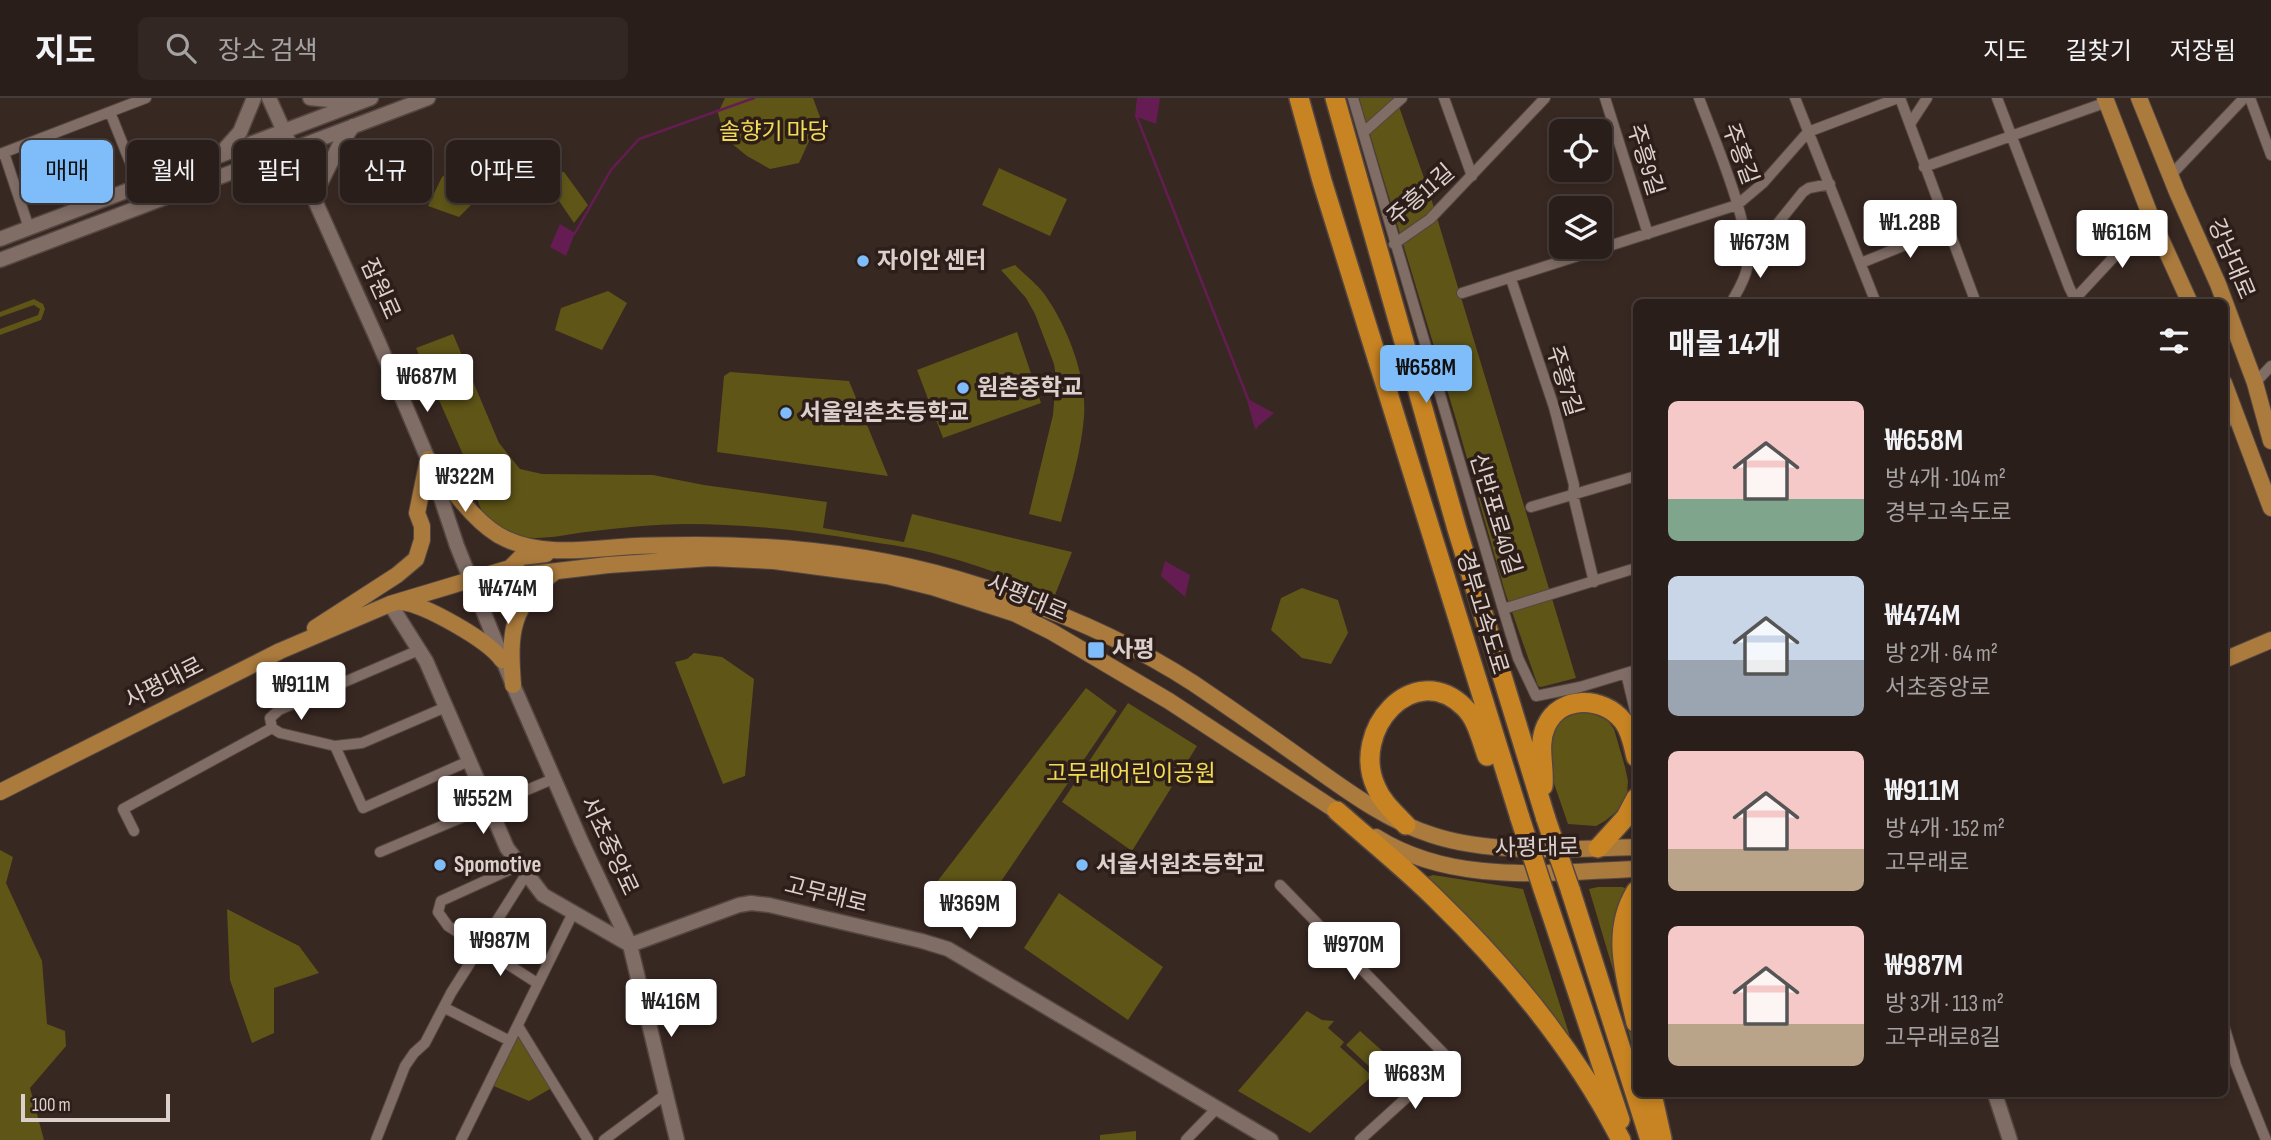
<!DOCTYPE html>
<html lang="ko">
<meta charset="utf-8">
<style>
:root{--surface:#2a1e1a;--page:#322723;--text:#f1f3f6;--muted:#a5a2a2;--line:#463c39;--accent:#7ebdf9}
body{margin:0;font-family:"Sofia Sans Condensed","Noto Sans KR",sans-serif;background:var(--page);color:var(--text);height:100vh;display:flex;flex-direction:column;font-size:26px;white-space:nowrap}
*{box-sizing:border-box;margin:0}
p{font-size:23px;color:var(--muted)}
.icon{flex:none;width:38px;height:38px;fill:none;stroke:currentColor;stroke-width:2;stroke-linecap:round;stroke-linejoin:round}
.map{position:relative;flex:1;overflow:hidden}
.side{position:absolute;left:1633px;top:201px;width:595px;height:798px;display:flex;flex-direction:column;background:var(--surface);border-radius:10px;box-shadow:0 4px 10px #0003,0 0 0 2px var(--line)}
.side>*{flex:none}
.guide{position:absolute;left:21px;top:42px;width:665px;height:63px;display:flex;gap:14px}
.buttons{position:absolute;left:1549px;top:21px;display:grid;gap:14px}
.buttons a{display:grid;place-items:center;width:63px;height:63px;border-radius:10px;background:var(--surface);box-shadow:0 4px 10px #0003,0 0 0 2px var(--line);font-size:35px}
.scale{position:absolute;left:21px;bottom:18px;width:149px;box-sizing:border-box;padding-left:7px;border:4px solid #dbd0cc;border-top:0;font-size:19px;line-height:24px;white-space:nowrap;color:#dbd0cc;-webkit-text-stroke:5px #2d1e19;paint-order:stroke}
.price{position:absolute;translate:-50% -60px;padding:0 16px;border-radius:7px;background:#fff;color:#222;font-size:23px;line-height:46px;filter:drop-shadow(0 2px 4px #0008)}
.price::after{content:'';position:absolute;left:50%;top:42px;width:21px;height:16px;margin-left:-10px;background:inherit;clip-path:polygon(0 0,100% 0,50% 100%)}
.price.selected{background:var(--accent);color:#111}
ul{padding:0;list-style:none}
li{display:flex;align-items:center;gap:21px;height:175px;padding:0 35px}
li span{display:grid;place-items:center;flex:none;width:196px;height:140px;border-radius:10px;color:#555}
li>.icon{margin-inline-start:auto}
span .icon{width:84px;height:84px;fill:#fffc;stroke-width:1}
li b{font-size:30px}
h2{display:flex;justify-content:space-between;align-items:center;height:84px;padding:0 35px;font-size:30px}
.chip{padding:0 24px;border-radius:10px;background:var(--surface);box-shadow:0 4px 10px #0003,0 0 0 2px var(--line);font-size:24px;line-height:63px}
.chip.selected{background:var(--accent);color:#111}
header{display:flex;align-items:center;gap:42px;box-sizing:border-box;height:98px;padding:0 35px;background:var(--surface);border-bottom:2px solid var(--line)}
header strong{font-size:33px}
nav{display:flex;gap:38px;margin-inline-start:auto;font-size:24px}
.search{width:490px;height:63px;background:var(--page);display:flex;align-items:center;gap:18px;box-sizing:border-box;padding:0 24px;border-radius:10px;color:var(--muted);font-size:26px}
.map>svg:first-child{display:block}
</style>
<header>
<strong>지도</strong>
<div class="search"><svg class="icon" aria-label="search" viewBox="0 0 24 24"><circle cx="10" cy="10" r="6"/><path d="M15 15l6 6"/></svg>장소 검색</div>
<nav><a>지도</a><a>길찾기</a><a>저장됨</a></nav>
</header>
<div class="map">
<svg width="2271" height="1042" viewBox="0 0 2271 1042">
<rect width="100%" height="100%" fill="#382822"/>
<path fill="#5f5517" d="M725,0H813L820,19L799,65L770,71L747,58L725,40L718,15Z
M1359,0H1396L1431,100L1576,580L1541,589L1538,588L1505,494L1455,318Z
M483,49L505,58L498,80L459,119L428,108L442,79Z
M999,70L1067,101L1050,138L982,107Z
M564,74L588,107L574,125L540,75Z
M1015,167C1025,177 1037,186 1045,197C1068,230 1087,279 1084,319C1081,355 1070,390 1061,424L1029,416L1053,317L1056,279L1054,266L1035,216L1026,200L1001,172Z
M608,193L627,205L602,252L555,232L561,210Z
M34,201L43,206L45,211L41,222L0,237V231L38,217L40,211L34,207L0,219V214Z
M1017,234L1041,305L943,340L917,272Z
M453,236L499,345L520,371L542,376L653,377L704,387L827,404L823,430L904,444L912,416L1072,454L1055,497C1017,482 979,467 940,457C916,450 891,447 866,443C807,433 747,426 687,426C653,426 620,430 586,434C563,437 536,444 513,437C489,429 475,411 476,386L416,250Z
M730,274L849,283L888,378L717,354L724,278Z
M1302,490L1338,502L1348,535L1331,566L1302,560L1271,532L1281,500Z
M694,555L722,559L754,581L745,678L723,686L675,564L687,561Z
M1086,590L1117,613L972,826L923,802Z
M1128,605L1197,648L1132,753L1062,704Z
M1587,613L1607,622L1614,631L1625,669L1628,683L1627,696L1622,709L1605,723L1596,728L1568,726L1549,671L1550,634L1565,617Z
M0,752L13,759L6,785L42,863L47,926L65,933L66,948L30,990L44,1042H0Z
M1433,777L1523,791L1579,967L1438,796L1427,779Z
M1598,789H1622L1628,791L1617,810L1614,827L1636,941V965L1614,875L1589,791Z
M1059,795L1163,869L1128,922L1024,850Z
M227,811L299,848L319,875L274,890V935L252,945L230,882Z
M1307,913L1322,922L1334,923L1328,930L1344,944L1340,949L1372,978L1310,1035L1238,993Z
M518,928L555,988L529,1003L489,986Z
M1360,933L1388,958L1373,972L1346,947Z
M1136,1033V1042H1100V1037Z"/>
<path fill="#651c53" d="M1137,0H1160L1156,26L1135,18Z
M560,126L575,135L566,158L550,149Z
M1248,301L1274,315L1256,330Z
M1165,463L1190,477L1185,499L1161,478Z"/>
<g fill="none" stroke-linecap="round" stroke-linejoin="round">
<path stroke="#651c53" stroke-width="2.5" d="M1136,17L1248,301L1256,330
M575,135L611,72L639,41L754,0"/>
<defs>
<path id="street" d="M1353,0L1503,511L1518,560L1536,598L1580,589L1636,572
M1444,0L1472,78
M1605,0L1648,136
M1699,0C1714,41 1753,130 1747,170C1745,182 1737,194 1731,205
M1795,0L1876,205
M1900,0L1976,205
M1997,0L2069,189L2077,205
M2250,0L2271,57
M110,14L139,87
M1910,26L1927,0
M1364,34L1402,0
M4,55L29,130
M0,56L146,0
M1924,69L2107,4
M2170,78L2244,0
M1394,146L1430,121L1545,0
M1747,149L1766,140L1803,94L1809,90L1830,86
M1861,165L1947,130
M1511,181L1554,309L1574,387L1573,397L1594,484
M1462,195L1737,107L1763,85L1808,34L1898,0
M2072,204L2151,119
M2255,285L2271,268
M2224,328L2236,313
M1531,409L1636,378
M1503,511L1636,470
M419,552L279,612L270,620L272,630L280,635L335,648L362,645L446,609
M1626,575L1636,617
M335,648L363,710L469,663
M134,733L123,711L272,630
M380,754L553,681
M520,767L441,803L438,814L448,828L537,885
M1280,787L1449,961L1360,1042
M445,910L510,943
M518,928L588,1042
M2224,928L2236,967L2266,1042
M376,1042L405,968L414,955L425,945L451,895L527,775
M461,1042L573,815
M604,1042L666,996
M1186,1042L1218,1009"/>
<path id="secondary" d="M269,0L378,243L428,361L457,448L513,587L581,743L630,847L677,1042
M310,0L349,4
M224,52L240,34L254,0
M241,72L260,73L313,100
M313,100L339,48L353,28
M0,141L371,0
M0,162L428,0
M390,506L426,563L507,750L543,797L630,847L739,807L751,805L769,807L922,843L948,851L1271,1042
M1995,996L2010,1042"/>
<path id="primary" d="M2105,0L2151,119L2190,205
M2139,0L2177,94L2218,186L2255,285L2271,343
M2224,285L2271,410
M428,361C449,386 475,427 506,441C547,460 593,450 636,448C656,447 676,447 696,447C784,447 872,456 957,481C1039,505 1122,539 1193,585C1233,612 1273,640 1312,668C1350,695 1388,723 1432,737C1492,757 1573,751 1636,749
M510,470L523,477L608,467L711,460L774,463L887,478L932,489L1016,516L1052,534L1169,603L1346,719
M401,504C424,506 488,542 502,562
M315,530L397,477L416,461L422,442V428L417,415L428,361
M2224,562L2271,542
M513,587C509,534 510,508 556,473
M0,694L280,553L390,506L510,470L521,459L546,456
M1376,739C1454,788 1549,774 1636,771"/>
<path id="highway" d="M1299,0L1322,83L1520,720
M1335,0L1457,431L1546,721
M1543,688C1545,668 1537,647 1546,628C1560,597 1603,598 1623,623C1631,633 1633,647 1636,659
M1337,713C1371,743 1406,771 1437,802C1509,872 1575,952 1621,1042
M1406,727C1395,715 1382,704 1376,689C1350,633 1413,560 1464,609C1477,621 1481,642 1487,658
M1598,750L1626,719L1636,700
M1543,791L1620,1022
M1570,791L1650,1042
M1636,793C1610,835 1626,880 1636,925
M1652,996L1662,1041"/>
</defs>
<use href="#street" stroke="#544641" stroke-width="12"/>
<use href="#secondary" stroke="#544641" stroke-width="17"/>
<use href="#primary" stroke="#544641" stroke-width="18"/>
<use href="#highway" stroke="#544641" stroke-width="22"/>
<use href="#street" stroke="#806d66" stroke-width="10"/>
<use href="#secondary" stroke="#806d66" stroke-width="14"/>
<use href="#primary" stroke="#ab7b3d" stroke-width="16"/>
<use href="#highway" stroke="#c88422" stroke-width="19"/>
<defs>
<path id="highway-bridge" d="M1520,720L1543,791
M1546,721L1570,791"/>
</defs>
<use href="#highway-bridge" stroke="#544641" stroke-width="22" stroke-linecap="butt"/>
<use href="#highway-bridge" stroke="#c88422" stroke-width="19"/>
</g>
<g fill="#7ebdf9" stroke="#2d1e19" stroke-width="2.5">
<circle cx="863" cy="163" r="7"/>
<circle cx="963" cy="290" r="7"/>
<circle cx="786" cy="315" r="7"/>
<rect x="1087" y="543" width="18" height="18" rx="3.5"/>
<circle cx="440" cy="767" r="7"/>
<circle cx="1082" cy="767" r="7"/>
</g>
<g text-anchor="middle" dominant-baseline="central" stroke-width="7" stroke-linejoin="round" paint-order="stroke">
<g font-size="23" fill="#f2dc54" stroke="#2d1e19">
<text x="774" y="34">솔향기 마당</text>
<text x="1131" y="676">고무래어린이공원</text>
</g>
<g font-size="23" fill="#dbd0cc" stroke="#2d1e19">
<text transform="translate(1740 56) rotate(70)">주흥길</text>
<text transform="translate(1645 62) rotate(73)">주흥9길</text>
<text transform="translate(1421 97) rotate(-41)">주흥11길</text>
<text transform="translate(2231 161) rotate(67)">강남대로</text>
<text transform="translate(380 191) rotate(66)">잠원로</text>
<text transform="translate(1564 283) rotate(73)">주흥7길</text>
<text transform="translate(1495 416) rotate(73)">신반포로40길</text>
<text transform="translate(1027 500) rotate(23)">사평대로</text>
<text transform="translate(1482 515) rotate(73)">경부고속도로</text>
<text transform="translate(164 585) rotate(-27)">사평대로</text>
<text transform="translate(609 748) rotate(65)">서초중앙로</text>
<text transform="translate(1537 750) rotate(-1)">사평대로</text>
<text transform="translate(826 797) rotate(14)">고무래로</text>
</g>
<g font-size="23" font-weight="bold" fill="#dbd0cc" stroke="#2d1e19" text-anchor="start">
<text x="877" y="163">자이안 센터</text>
<text x="977" y="290">원촌중학교</text>
<text x="800" y="315">서울원촌초등학교</text>
<text x="1112" y="552">사평</text>
<text x="454" y="767">Spomotive</text>
<text x="1096" y="767">서울서원초등학교</text>
</g>
</g>
</svg>
<div class="buttons">
<a><svg class="icon" aria-label="locate" viewBox="0 0 24 24"><circle cx="12" cy="12" r="6"/><path d="M12 2v4M12 18v4M2 12h4M18 12h4"/></svg></a>
<a><svg class="icon" aria-label="layers" viewBox="0 0 24 24"><path d="M12 4l9 5-9 5-9-5zM3 14l9 5 9-5"/></svg></a>
</div>
<div class="scale">100 m</div>
<b class="price" style="left:1910px;top:162px">₩1.28B</b>
<b class="price" style="left:2122px;top:172px">₩616M</b>
<b class="price" style="left:1760px;top:182px">₩673M</b>
<b class="price selected" style="left:1426px;top:307px">₩658M</b>
<b class="price" style="left:427px;top:316px">₩687M</b>
<b class="price" style="left:465px;top:416px">₩322M</b>
<b class="price" style="left:508px;top:528px">₩474M</b>
<b class="price" style="left:301px;top:624px">₩911M</b>
<b class="price" style="left:483px;top:738px">₩552M</b>
<b class="price" style="left:970px;top:843px">₩369M</b>
<b class="price" style="left:500px;top:880px">₩987M</b>
<b class="price" style="left:1354px;top:884px">₩970M</b>
<b class="price" style="left:671px;top:941px">₩416M</b>
<b class="price" style="left:1415px;top:1013px">₩683M</b>
<div class="guide">
<a class="chip selected">매매</a>
<a class="chip">월세</a>
<a class="chip">필터</a>
<a class="chip">신규</a>
<a class="chip">아파트</a>
</div>
<section class="side">
<h2>매물 14개<svg class="icon" aria-label="filters" viewBox="0 0 24 24"><path d="M4 7h16M4 17h16"/><circle cx="9" cy="7" r="2"/><circle cx="15" cy="17" r="2"/></svg></h2>
<ul>
<li><span style="background:linear-gradient(#f6c9c9 70%,#7fa58c 0)"><svg class="icon" aria-label="home" viewBox="0 0 24 24"><path d="M3 11l9-7 9 7M6 9v11h12V9"/></svg></span><div><b>₩658M</b><p>방 4개 · 104 m²</p><p>경부고속도로</p></div></li>
<li><span style="background:linear-gradient(#c9d6e8 60%,#9aa5b1 0)"><svg class="icon" aria-label="home" viewBox="0 0 24 24"><path d="M3 11l9-7 9 7M6 9v11h12V9"/></svg></span><div><b>₩474M</b><p>방 2개 · 64 m²</p><p>서초중앙로</p></div></li>
<li><span style="background:linear-gradient(#f6c9c9 70%,#b9a48a 0)"><svg class="icon" aria-label="home" viewBox="0 0 24 24"><path d="M3 11l9-7 9 7M6 9v11h12V9"/></svg></span><div><b>₩911M</b><p>방 4개 · 152 m²</p><p>고무래로</p></div></li>
<li><span style="background:linear-gradient(#f6c9c9 70%,#b9a48a 0)"><svg class="icon" aria-label="home" viewBox="0 0 24 24"><path d="M3 11l9-7 9 7M6 9v11h12V9"/></svg></span><div><b>₩987M</b><p>방 3개 · 113 m²</p><p>고무래로8길</p></div></li>
</ul>
</section>
</div>
